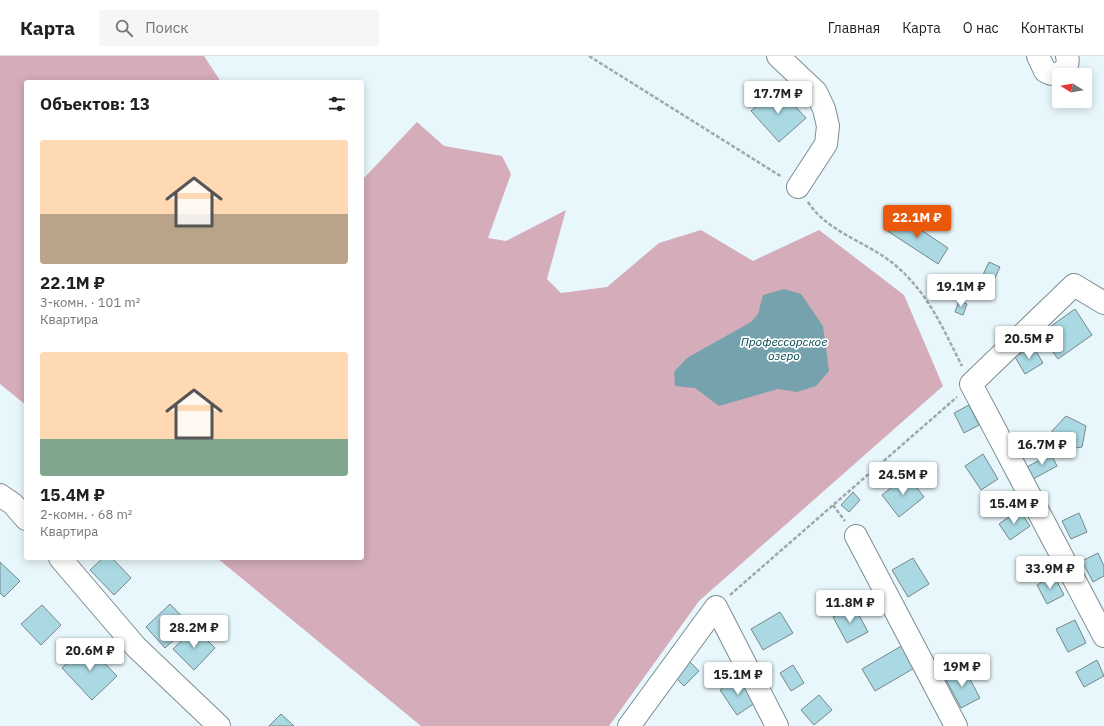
<!DOCTYPE html>
<html lang="ru">
<meta charset="utf-8">
<style>
:root{--surface:#fff;--page:#f6f6f6;--text:#202124;--muted:#757577;--line:#e0e0e0;--accent:#ea580c}
body{margin:0;font-family:"IBM Plex Sans",sans-serif;background:var(--page);color:var(--text);height:100vh;display:flex;flex-direction:column;font-size:15px;white-space:nowrap}
*{box-sizing:border-box;margin:0}
p{font-size:13px;color:var(--muted)}
.icon{flex:none;width:22px;height:22px;fill:none;stroke:currentColor;stroke-width:2;stroke-linecap:round;stroke-linejoin:round}
.map{position:relative;flex:1;overflow:hidden}
.details{position:absolute;left:24px;top:24px;width:340px;height:480px;display:flex;flex-direction:column;background:var(--surface);border-radius:4px;box-shadow:0 2px 10px #0003}
.details>*{flex:none}
.needle{width:26px;rotate:281deg}
.controls{position:absolute;left:1052px;top:12px;display:grid;gap:8px}
.controls a{display:grid;place-items:center;width:40px;height:40px;border-radius:4px;background:var(--surface);box-shadow:0 2px 10px #0003;font-size:20px}
.price{position:absolute;translate:-50% -34px;padding:0 9px;border-radius:4px;background:#fff;color:#222;font-size:13px;line-height:26px;filter:drop-shadow(0 1px 2px #0008)}
.price::after{content:'';position:absolute;left:50%;top:24px;width:12px;height:9px;margin-left:-6px;background:inherit;clip-path:polygon(0 0,100% 0,50% 100%)}
.price.on{background:var(--accent);color:#fff}
ul{padding:0;list-style:none}
li{display:grid;align-content:center;gap:8px;height:212px;padding:0 16px}
li span{display:grid;place-items:center;height:124px;border-radius:4px;color:#555}
li>.icon{margin-inline-start:auto}
span .icon{width:72px;height:72px;fill:#fffc;stroke-width:1}
li b{font-size:17px}
h2{display:flex;justify-content:space-between;align-items:center;height:48px;padding:0 16px;font-size:17px}
header{display:flex;align-items:center;gap:24px;box-sizing:border-box;height:56px;padding:0 20px;background:var(--surface);border-bottom:1px solid var(--line)}
header strong{font-size:19px}
nav{display:flex;gap:22px;margin-inline-start:auto;font-size:14px}
.search{width:280px;height:36px;background:var(--page);display:flex;align-items:center;gap:10px;box-sizing:border-box;padding:0 14px;border-radius:4px;color:var(--muted);font-size:15px}
.map>svg:first-child{display:block}
</style>
<header>
<strong>Карта</strong>
<div class="search"><svg class="icon" aria-label="search" viewBox="0 0 24 24"><circle cx="10" cy="10" r="6"/><path d="M15 15l6 6"/></svg>Поиск</div>
<nav><a>Главная</a><a>Карта</a><a>О нас</a><a>Контакты</a></nav>
</header>
<div class="map">
<svg width="1104" height="670" viewBox="0 0 1104 670">
<rect width="100%" height="100%" fill="#e8f7fb"/>
<path fill="#d4acba" d="M0,0H204L221,26H26V349L0,328Z
M417,66L444,90L502,100L511,118L488,182L506,185L566,154L547,223L561,237L607,231L659,187L701,174L753,205L819,174L904,239L943,330L699,545L609,670H421L217,502H362V122L365,121Z"/>
<path fill="#75a2ac" d="M784,233L801,238L823,270L829,315L816,330L797,336L778,333L719,350L695,332L675,330L674,316L687,302L751,266L758,258L763,239Z"/>
<path fill="#aad9e3" stroke="#798689" d="M777,31L806,62L779,86L751,55Z
M897,158L948,192L938,208L886,174Z
M989,206L1000,211L993,226L982,221Z
M959,245L967,248L963,259L955,256Z
M1075,253L1092,279L1058,303L1040,278Z
M1033,290L1043,307L1025,318L1015,301Z
M969,349L979,369L964,377L954,357Z
M1066,360L1086,370L1082,391L1061,394L1052,375Z
M983,398L998,423L981,434L965,410Z
M1051,398L1057,410L1033,423L1027,411Z
M907,419L924,441L899,461L882,439Z
M853,436L860,444L849,456L841,449Z
M1019,454L1030,470L1010,484L999,468Z
M1079,457L1087,476L1071,483L1062,465Z
M1098,497L1104,510V520L1093,526L1082,505Z
M103,502H112L131,522L114,539L90,514Z
M913,502L929,528L908,541L892,514Z
M0,506L20,525L4,541L0,537Z
M1054,520L1064,539L1047,548L1037,529Z
M170,548L190,569L165,592L146,571Z
M42,549L61,569L41,589L21,568Z
M854,550L868,576L847,587L833,561Z
M780,556L793,577L763,594L751,573Z
M1075,564L1086,587L1068,596L1056,573Z
M195,572L215,592L194,614L173,593Z
M87,589L117,620L92,644L62,612Z
M903,589L916,611L875,635L862,613Z
M1097,604L1104,620L1084,631L1076,616Z
M689,605L699,615L684,630L674,620Z
M793,609L804,627L791,635L780,617Z
M964,612L980,642L961,652L945,622Z
M738,621L755,647L737,659L720,634Z
M819,639L832,654L814,669L801,654Z
M281,658L294,670H269Z"/>
<g fill="none" stroke-linecap="round" stroke-linejoin="round">
<defs>
<path id="minor" d="M778,0L816,36L824,53L828,70L826,88L798,131
M1038,0L1045,15C1057,23 1071,14 1067,0
M1104,247L1074,229L971,328L1104,580
M0,439L13,448L26,463
M856,480L956,670
M60,502L136,591L219,670
M629,670L716,551L777,670"/>
</defs>
<use href="#minor" stroke="#7e8c8f" stroke-width="24"/>
<path stroke="#9ea9ac" stroke-width="2.5" stroke-dasharray="4 2" stroke-linecap="butt" d="M589,0L782,121
M808,146C828,177 868,186 895,209C929,238 942,271 962,310
M833,449L845,465
M730,539L957,341"/>
<use href="#minor" stroke="#fff" stroke-width="22"/>
</g>
<g text-anchor="middle" dominant-baseline="central" stroke-width="3.5" stroke-linejoin="round" paint-order="stroke">
<g font-size="12" font-style="italic" fill="#004551" stroke="#fff">
<text x="784" y="285">Профессорское<tspan x="784" dy="14">озеро</tspan></text>
</g>
</g>
</svg>
<div class="controls">
<a><svg class="needle" viewBox="-14 -14 28 28"><path d="M0-13l5 13h-10z" fill="#e53935"/><path d="M0 13l5-13h-10z" fill="#757577"/></svg></a>
</div>
<b class="price" style="left:778px;top:59px">17.7M ₽</b>
<b class="price on" style="left:917px;top:183px">22.1M ₽</b>
<b class="price" style="left:961px;top:252px">19.1M ₽</b>
<b class="price" style="left:1029px;top:304px">20.5M ₽</b>
<b class="price" style="left:1042px;top:410px">16.7M ₽</b>
<b class="price" style="left:903px;top:440px">24.5M ₽</b>
<b class="price" style="left:1014px;top:469px">15.4M ₽</b>
<b class="price" style="left:1050px;top:534px">33.9M ₽</b>
<b class="price" style="left:850px;top:568px">11.8M ₽</b>
<b class="price" style="left:194px;top:593px">28.2M ₽</b>
<b class="price" style="left:90px;top:616px">20.6M ₽</b>
<b class="price" style="left:962px;top:632px">19M ₽</b>
<b class="price" style="left:738px;top:640px">15.1M ₽</b>
<section class="details">
<h2>Объектов: 13<svg class="icon" aria-label="filters" viewBox="0 0 24 24"><path d="M4 7h16M4 17h16"/><circle cx="9" cy="7" r="2"/><circle cx="15" cy="17" r="2"/></svg></h2>
<ul>
<li><span style="background:linear-gradient(#ffd9b3 60%,#b9a48a 0)"><svg class="icon" aria-label="home" viewBox="0 0 24 24"><path d="M3 11l9-7 9 7M6 9v11h12V9"/></svg></span><div><b>22.1M ₽</b><p>3-комн. · 101 m²</p><p>Квартира</p></div></li>
<li><span style="background:linear-gradient(#ffd9b3 70%,#7fa58c 0)"><svg class="icon" aria-label="home" viewBox="0 0 24 24"><path d="M3 11l9-7 9 7M6 9v11h12V9"/></svg></span><div><b>15.4M ₽</b><p>2-комн. · 68 m²</p><p>Квартира</p></div></li>
</ul>
</section>
</div>
